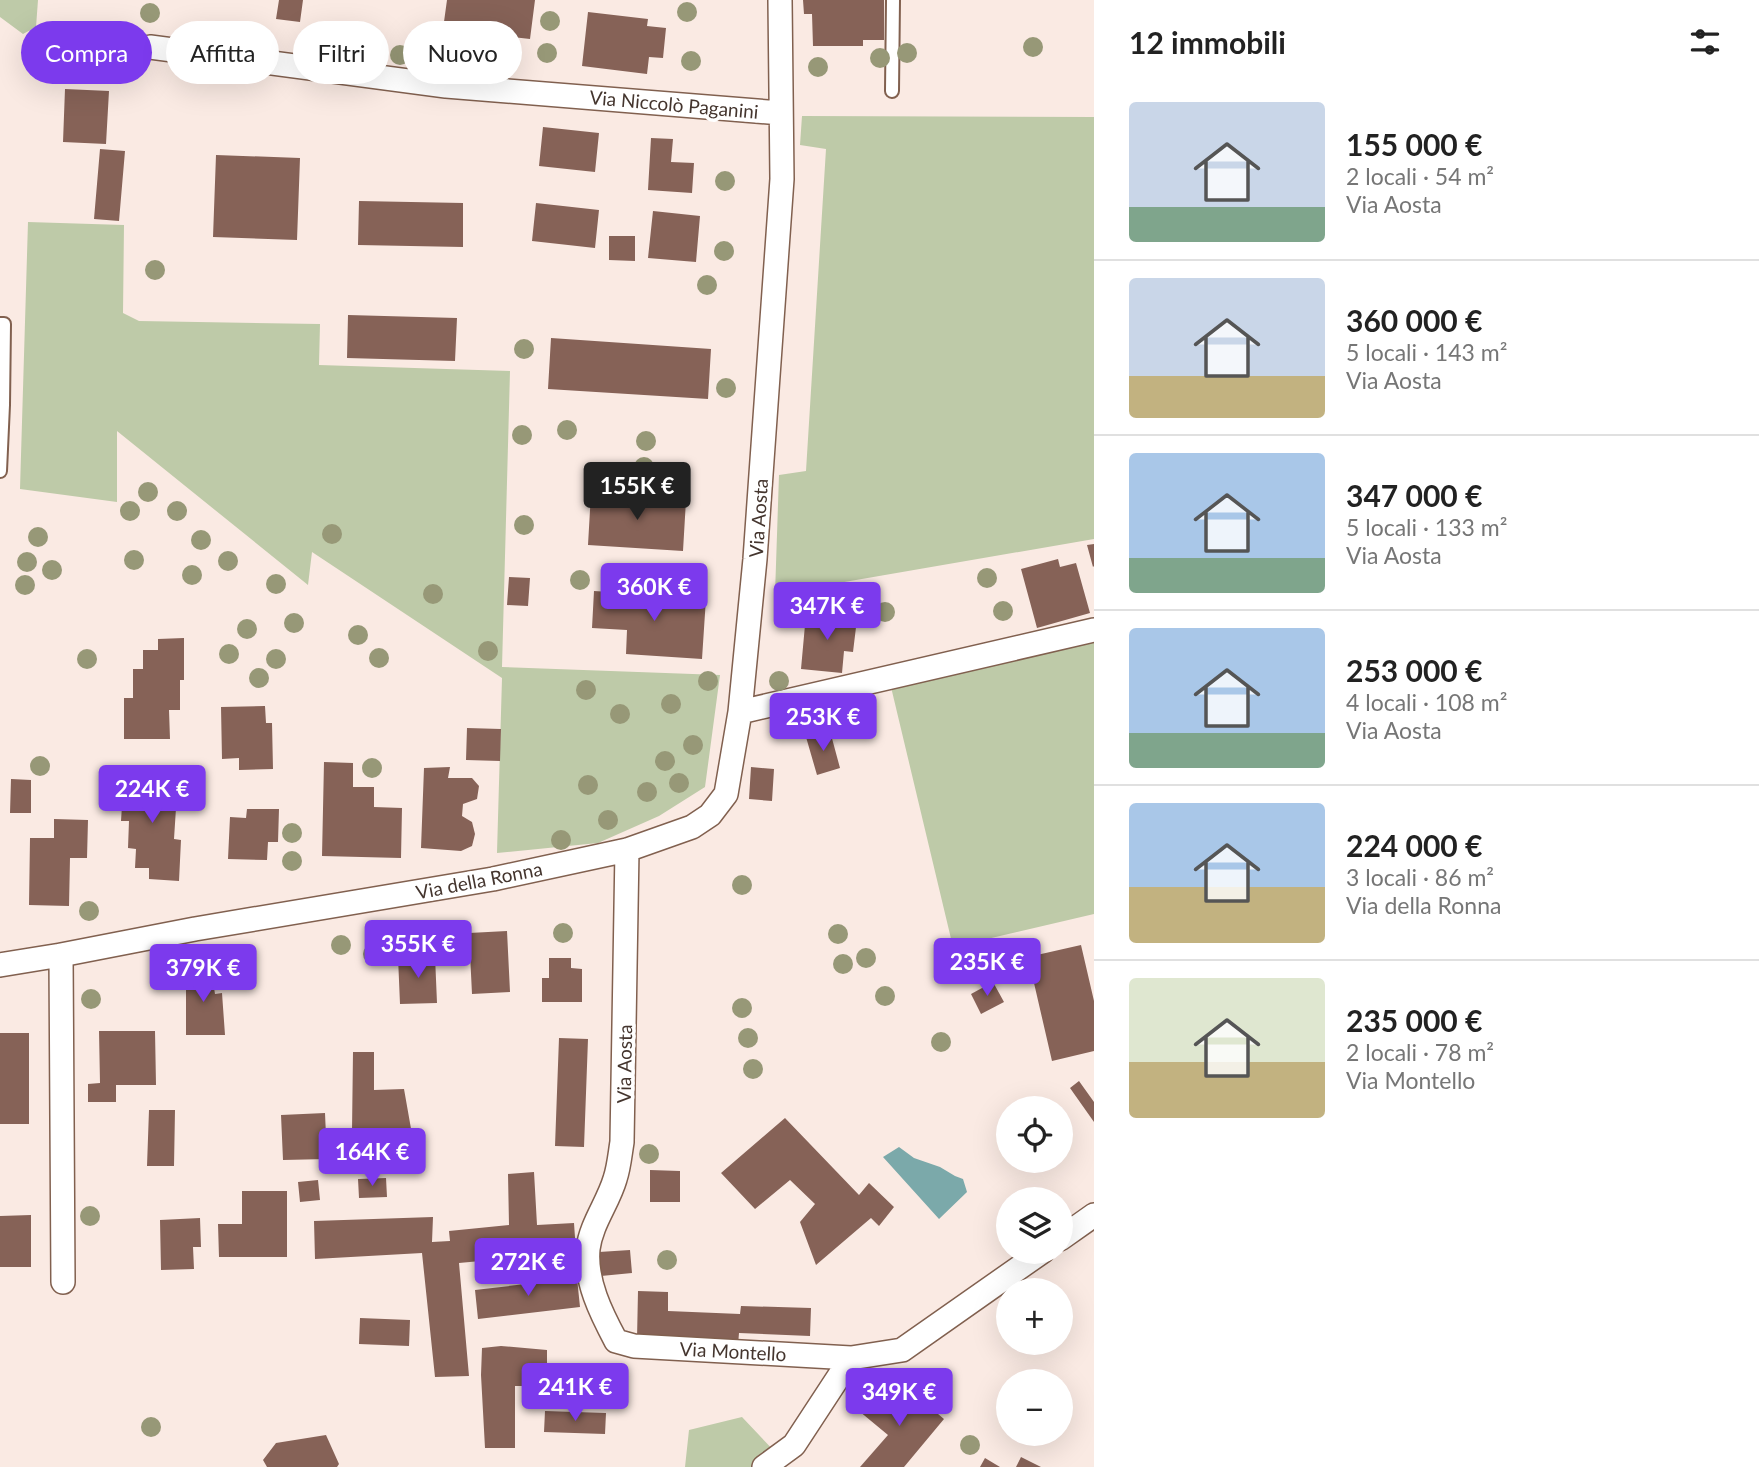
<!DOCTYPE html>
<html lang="it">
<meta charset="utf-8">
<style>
:root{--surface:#fff;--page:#f2f2f2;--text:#222;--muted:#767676;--line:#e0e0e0;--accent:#7c3aed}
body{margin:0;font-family:Lato,sans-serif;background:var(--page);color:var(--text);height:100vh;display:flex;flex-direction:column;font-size:26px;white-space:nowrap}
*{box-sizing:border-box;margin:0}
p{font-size:23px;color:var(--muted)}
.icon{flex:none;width:38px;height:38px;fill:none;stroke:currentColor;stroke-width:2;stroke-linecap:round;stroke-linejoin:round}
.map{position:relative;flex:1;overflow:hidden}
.drawer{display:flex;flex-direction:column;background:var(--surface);width:665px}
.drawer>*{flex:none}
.banner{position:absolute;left:21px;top:21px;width:665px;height:63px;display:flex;gap:14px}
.controls{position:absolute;left:996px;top:1096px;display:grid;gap:14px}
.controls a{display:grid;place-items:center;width:77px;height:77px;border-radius:50%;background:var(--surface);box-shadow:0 7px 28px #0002;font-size:35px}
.price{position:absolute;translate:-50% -60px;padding:0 16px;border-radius:7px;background:var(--accent);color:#fff;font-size:23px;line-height:46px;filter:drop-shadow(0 2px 4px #0008)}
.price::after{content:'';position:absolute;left:50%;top:42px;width:21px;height:16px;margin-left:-10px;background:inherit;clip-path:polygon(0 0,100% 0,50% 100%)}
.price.on{background:#222;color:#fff}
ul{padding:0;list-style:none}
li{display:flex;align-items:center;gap:21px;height:175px;padding:0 35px}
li+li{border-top:2px solid var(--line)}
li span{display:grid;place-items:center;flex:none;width:196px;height:140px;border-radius:7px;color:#555}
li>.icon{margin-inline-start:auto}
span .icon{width:84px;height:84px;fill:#fffc;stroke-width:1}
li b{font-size:30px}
h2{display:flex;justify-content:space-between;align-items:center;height:84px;padding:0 35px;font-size:30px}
.tag{padding:0 24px;border-radius:32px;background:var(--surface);box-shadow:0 7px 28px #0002;font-size:24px;line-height:63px}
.tag.on{background:var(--accent);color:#fff}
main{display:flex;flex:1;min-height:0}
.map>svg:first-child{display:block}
</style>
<main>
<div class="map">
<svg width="1094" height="1467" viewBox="0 0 1094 1467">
<rect width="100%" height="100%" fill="#faeae3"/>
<path fill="#becaa8" d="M0,0H38L36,27L23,34L0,17Z
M802,116L1094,117V539L775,594L779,475L806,471L826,149L800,145Z
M28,222L124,225L123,313L139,321L320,324L319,365L510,371L502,667L720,675L705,787L659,816L598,843L497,853L502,678L312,552L308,585L117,431V502L20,489Z
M1094,640V914L953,947L891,687Z
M742,1417L777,1454L778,1467H685L689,1430Z"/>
<path fill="#7ba9aa" d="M899,1147L914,1158L940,1167L955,1176L963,1179L967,1192L939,1219L883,1157Z"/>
<path fill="#866257" d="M279,0H303L300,22L276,19Z
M447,0H535L530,39L443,29Z
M803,0H884V40H863V46H813L812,14H804Z
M588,12L648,19L647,26L666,28L663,58L649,57L647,74L582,66Z
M65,89L109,91L106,144L63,142Z
M543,127L599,133L595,172L539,166Z
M651,138L673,139L671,162L694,163L692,193L648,190Z
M100,149L125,151L119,221L94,219Z
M216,155L300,158L297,240L213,237Z
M359,201L463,203V247L358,245Z
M536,203L599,210L595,248L532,241Z
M653,211L700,216L696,262L648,258Z
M609,236H635V261L609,260Z
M348,315L457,318L455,361L347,358Z
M551,338L711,349L708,399L548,389Z
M591,493L686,500L683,551L588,545Z
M1094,544V566L1093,567L1087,545Z
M1058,559L1060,567L1076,563L1090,613L1037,628L1021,569Z
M509,577L530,578L528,606L507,605Z
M594,591L706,598L702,659L626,654L627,630L592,628Z
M806,614L857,619L853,652L844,651L842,673L801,669Z
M184,638V680H180V710H169L170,739H124V698H133V669H143V650H158V639Z
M265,706L266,723H272L273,769L239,770V758L222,759L221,707Z
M467,728L501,729L500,761L466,760Z
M830,731L840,768L817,775L806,737Z
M324,762L353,763V787H374V807L402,808L401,858L322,856Z
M450,767L448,778H472L479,786L477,799L463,804L462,816L472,822L475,834L472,846L461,851L421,848L424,768Z
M751,767L774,769L772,801L749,799Z
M124,774L171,776L169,807L176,808L174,839L181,840L179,881L149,879V868H135L136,849L128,848L129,821H121Z
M11,779L31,780V813H10Z
M247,809H279L278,842H268L267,860L228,859L230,817L246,818Z
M54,819L88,820L87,858H70L69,906L29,905L30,838H54Z
M507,931L510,992L472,994L469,933Z
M1081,945L1094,1001V1051L1052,1061L1028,957Z
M435,956L437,1003L400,1004L398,957Z
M549,958H571V968L582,969V1002H542V978H549Z
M186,967L211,969L215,994L222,993L225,1035H186Z
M993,982L1004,1002L981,1014L971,994Z
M99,1031H155L156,1085H116V1102H88V1084L100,1083Z
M0,1033H29V1124H0Z
M559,1038L588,1039L584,1147L555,1146Z
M353,1052H374V1090L404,1089L416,1157L382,1158L377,1131H352Z
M1079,1081L1094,1102V1122L1070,1088Z
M149,1110H175L174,1166H147Z
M325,1113L327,1159L283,1160L281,1115Z
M785,1118L859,1195L869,1183L894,1207L879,1226L871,1218L816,1265L800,1222L815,1204L790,1180L755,1209L721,1173Z
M650,1170L680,1171V1202H650Z
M534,1172L537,1225L574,1223L576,1252L459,1263L469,1376L435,1377L422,1253L315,1259L314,1221L433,1217L432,1242L450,1241L449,1231L509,1225L508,1174Z
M386,1178L387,1197L359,1198L358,1179Z
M318,1180L320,1200L300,1202L298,1182Z
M242,1191H287V1257H219L218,1224H242Z
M31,1215V1267H0V1216Z
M200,1218L201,1247H193L194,1269L161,1270L160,1220Z
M630,1250L632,1273L601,1276L599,1252Z
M577,1278L580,1307L478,1319L475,1290Z
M638,1291L668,1292V1311L740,1314L741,1306L811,1308L810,1336L739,1333L738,1345L637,1339Z
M360,1318L410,1320L409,1346L359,1344Z
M501,1346L547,1350V1374H527V1386H515V1448H485L481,1375L482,1348Z
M880,1385L909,1409L919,1398L944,1419L904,1467H860L888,1435L859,1411Z
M545,1411L606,1413L605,1434L544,1432Z
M326,1435L339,1464L337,1467H267L263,1460L276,1443Z
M1021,1457L1041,1467H1016Z
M985,1458L1000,1467H980Z"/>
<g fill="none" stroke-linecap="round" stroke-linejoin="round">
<defs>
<path id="service" d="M892,91L893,0
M0,324H4L3,405H0
M0,471L3,405"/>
<path id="minor" d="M150,47L446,86L781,113
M740,712L1094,630
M627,850L622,1142C620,1154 619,1167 615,1179C608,1203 591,1224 588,1249C585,1281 601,1313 616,1341L634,1346L851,1358L902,1350L1043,1251
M61,955L63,1282
M0,965L61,955L195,929L493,879L627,850L692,827L710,815L726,794L740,712L755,559L782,179L780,0
M1060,1239L1094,1215
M764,1467L794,1445L851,1358"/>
</defs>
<use href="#service" stroke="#81604f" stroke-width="16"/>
<use href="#minor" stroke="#81604f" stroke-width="26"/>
<use href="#service" stroke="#fff" stroke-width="12"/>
<use href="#minor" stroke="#fff" stroke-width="23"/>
</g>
<g fill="#979877">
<circle cx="687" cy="12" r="10"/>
<circle cx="150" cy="13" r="10"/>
<circle cx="550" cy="21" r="10"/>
<circle cx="1033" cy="47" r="10"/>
<circle cx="547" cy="53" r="10"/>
<circle cx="907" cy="53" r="10"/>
<circle cx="400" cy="55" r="10"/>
<circle cx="880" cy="58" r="10"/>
<circle cx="691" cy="61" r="10"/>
<circle cx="818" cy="67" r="10"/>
<circle cx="725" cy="181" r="10"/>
<circle cx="724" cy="251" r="10"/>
<circle cx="155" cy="270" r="10"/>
<circle cx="707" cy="285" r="10"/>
<circle cx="524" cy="349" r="10"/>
<circle cx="726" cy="388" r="10"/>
<circle cx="567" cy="430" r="10"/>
<circle cx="522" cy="435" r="10"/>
<circle cx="646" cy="441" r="10"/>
<circle cx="644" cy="467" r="10"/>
<circle cx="148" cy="492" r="10"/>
<circle cx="130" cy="511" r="10"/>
<circle cx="177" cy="511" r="10"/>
<circle cx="524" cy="525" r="10"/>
<circle cx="332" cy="534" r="10"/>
<circle cx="38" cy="537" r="10"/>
<circle cx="201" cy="540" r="10"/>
<circle cx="134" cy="560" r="10"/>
<circle cx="228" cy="561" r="10"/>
<circle cx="27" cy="562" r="10"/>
<circle cx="52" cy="570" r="10"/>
<circle cx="192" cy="575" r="10"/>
<circle cx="987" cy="578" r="10"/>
<circle cx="580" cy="580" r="10"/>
<circle cx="276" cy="584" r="10"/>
<circle cx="25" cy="585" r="10"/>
<circle cx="433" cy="594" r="10"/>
<circle cx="785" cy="608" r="10"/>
<circle cx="1003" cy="611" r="10"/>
<circle cx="885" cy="612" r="10"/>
<circle cx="294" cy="623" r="10"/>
<circle cx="247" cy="629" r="10"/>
<circle cx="358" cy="635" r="10"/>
<circle cx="488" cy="651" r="10"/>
<circle cx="229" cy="654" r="10"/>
<circle cx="379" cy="658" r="10"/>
<circle cx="87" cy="659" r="10"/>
<circle cx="276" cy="659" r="10"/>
<circle cx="259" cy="678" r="10"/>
<circle cx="708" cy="681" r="10"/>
<circle cx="779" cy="681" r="10"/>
<circle cx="586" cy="690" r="10"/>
<circle cx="671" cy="704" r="10"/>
<circle cx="620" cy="714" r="10"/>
<circle cx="693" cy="745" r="10"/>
<circle cx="665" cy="761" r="10"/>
<circle cx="40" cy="766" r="10"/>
<circle cx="372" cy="768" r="10"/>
<circle cx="679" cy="783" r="10"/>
<circle cx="588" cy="785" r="10"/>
<circle cx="647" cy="792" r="10"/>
<circle cx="608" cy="820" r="10"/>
<circle cx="292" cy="833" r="10"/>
<circle cx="561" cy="840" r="10"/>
<circle cx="292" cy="861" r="10"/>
<circle cx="742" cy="885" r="10"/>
<circle cx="89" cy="911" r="10"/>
<circle cx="563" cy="933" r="10"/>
<circle cx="838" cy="934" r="10"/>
<circle cx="341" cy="945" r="10"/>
<circle cx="373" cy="954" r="10"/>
<circle cx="866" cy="958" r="10"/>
<circle cx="843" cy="964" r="10"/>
<circle cx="243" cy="980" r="10"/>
<circle cx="885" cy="996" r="10"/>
<circle cx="91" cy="999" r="10"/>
<circle cx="742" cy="1008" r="10"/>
<circle cx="748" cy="1038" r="10"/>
<circle cx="941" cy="1042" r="10"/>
<circle cx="753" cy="1069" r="10"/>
<circle cx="649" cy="1154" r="10"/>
<circle cx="90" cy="1216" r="10"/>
<circle cx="667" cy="1260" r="10"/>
<circle cx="151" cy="1427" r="10"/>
<circle cx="970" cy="1445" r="10"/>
</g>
<g text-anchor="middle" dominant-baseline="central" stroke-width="7" stroke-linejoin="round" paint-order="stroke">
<g font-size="19" fill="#44352e" stroke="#fff">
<text transform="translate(674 104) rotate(5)">Via Niccolò Paganini</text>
<text transform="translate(758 518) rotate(-86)">Via Aosta</text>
<text transform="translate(479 880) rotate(-11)">Via della Ronna</text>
<text transform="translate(624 1064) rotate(-89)">Via Aosta</text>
<text transform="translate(733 1351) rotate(3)">Via Montello</text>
</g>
</g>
</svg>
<div class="controls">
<a><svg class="icon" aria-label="locate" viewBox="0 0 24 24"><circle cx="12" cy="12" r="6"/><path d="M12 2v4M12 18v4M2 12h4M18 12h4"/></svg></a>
<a><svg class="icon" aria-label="layers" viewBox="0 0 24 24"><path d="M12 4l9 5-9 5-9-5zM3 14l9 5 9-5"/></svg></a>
<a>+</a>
<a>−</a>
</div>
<b class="price on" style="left:637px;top:522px">155K €</b>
<b class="price" style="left:654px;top:623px">360K €</b>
<b class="price" style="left:827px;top:642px">347K €</b>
<b class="price" style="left:823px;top:753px">253K €</b>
<b class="price" style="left:152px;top:825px">224K €</b>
<b class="price" style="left:418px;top:980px">355K €</b>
<b class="price" style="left:987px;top:998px">235K €</b>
<b class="price" style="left:203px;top:1004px">379K €</b>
<b class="price" style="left:372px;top:1188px">164K €</b>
<b class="price" style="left:528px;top:1298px">272K €</b>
<b class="price" style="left:575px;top:1423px">241K €</b>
<b class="price" style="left:899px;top:1428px">349K €</b>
<div class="banner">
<a class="tag on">Compra</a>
<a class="tag">Affitta</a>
<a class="tag">Filtri</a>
<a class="tag">Nuovo</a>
</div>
</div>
<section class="drawer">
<h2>12 immobili<svg class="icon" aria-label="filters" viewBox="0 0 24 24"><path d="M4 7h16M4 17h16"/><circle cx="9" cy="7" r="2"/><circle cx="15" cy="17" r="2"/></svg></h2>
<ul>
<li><span style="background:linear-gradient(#c9d6e8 75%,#7fa58c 0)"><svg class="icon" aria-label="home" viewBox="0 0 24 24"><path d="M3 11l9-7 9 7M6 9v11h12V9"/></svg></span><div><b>155 000 €</b><p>2 locali · 54 m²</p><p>Via Aosta</p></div></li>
<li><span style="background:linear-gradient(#c9d6e8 70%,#c2b280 0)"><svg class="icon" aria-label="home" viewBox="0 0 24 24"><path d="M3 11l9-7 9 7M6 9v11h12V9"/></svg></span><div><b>360 000 €</b><p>5 locali · 143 m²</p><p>Via Aosta</p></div></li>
<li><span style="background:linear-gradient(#a9c7e8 75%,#7fa58c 0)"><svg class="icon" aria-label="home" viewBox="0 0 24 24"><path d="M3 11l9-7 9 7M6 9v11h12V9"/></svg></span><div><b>347 000 €</b><p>5 locali · 133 m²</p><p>Via Aosta</p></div></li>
<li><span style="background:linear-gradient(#a9c7e8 75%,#7fa58c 0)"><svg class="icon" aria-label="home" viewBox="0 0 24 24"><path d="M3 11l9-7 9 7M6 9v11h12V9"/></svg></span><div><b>253 000 €</b><p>4 locali · 108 m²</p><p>Via Aosta</p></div></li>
<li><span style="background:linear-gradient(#a9c7e8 60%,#c2b280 0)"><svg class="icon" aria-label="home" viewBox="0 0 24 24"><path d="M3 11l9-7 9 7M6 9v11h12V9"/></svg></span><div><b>224 000 €</b><p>3 locali · 86 m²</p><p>Via della Ronna</p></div></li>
<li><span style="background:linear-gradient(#dfe7d0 60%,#c2b280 0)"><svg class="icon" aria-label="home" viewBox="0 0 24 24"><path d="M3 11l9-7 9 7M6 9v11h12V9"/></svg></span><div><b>235 000 €</b><p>2 locali · 78 m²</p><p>Via Montello</p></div></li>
</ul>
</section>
</main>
